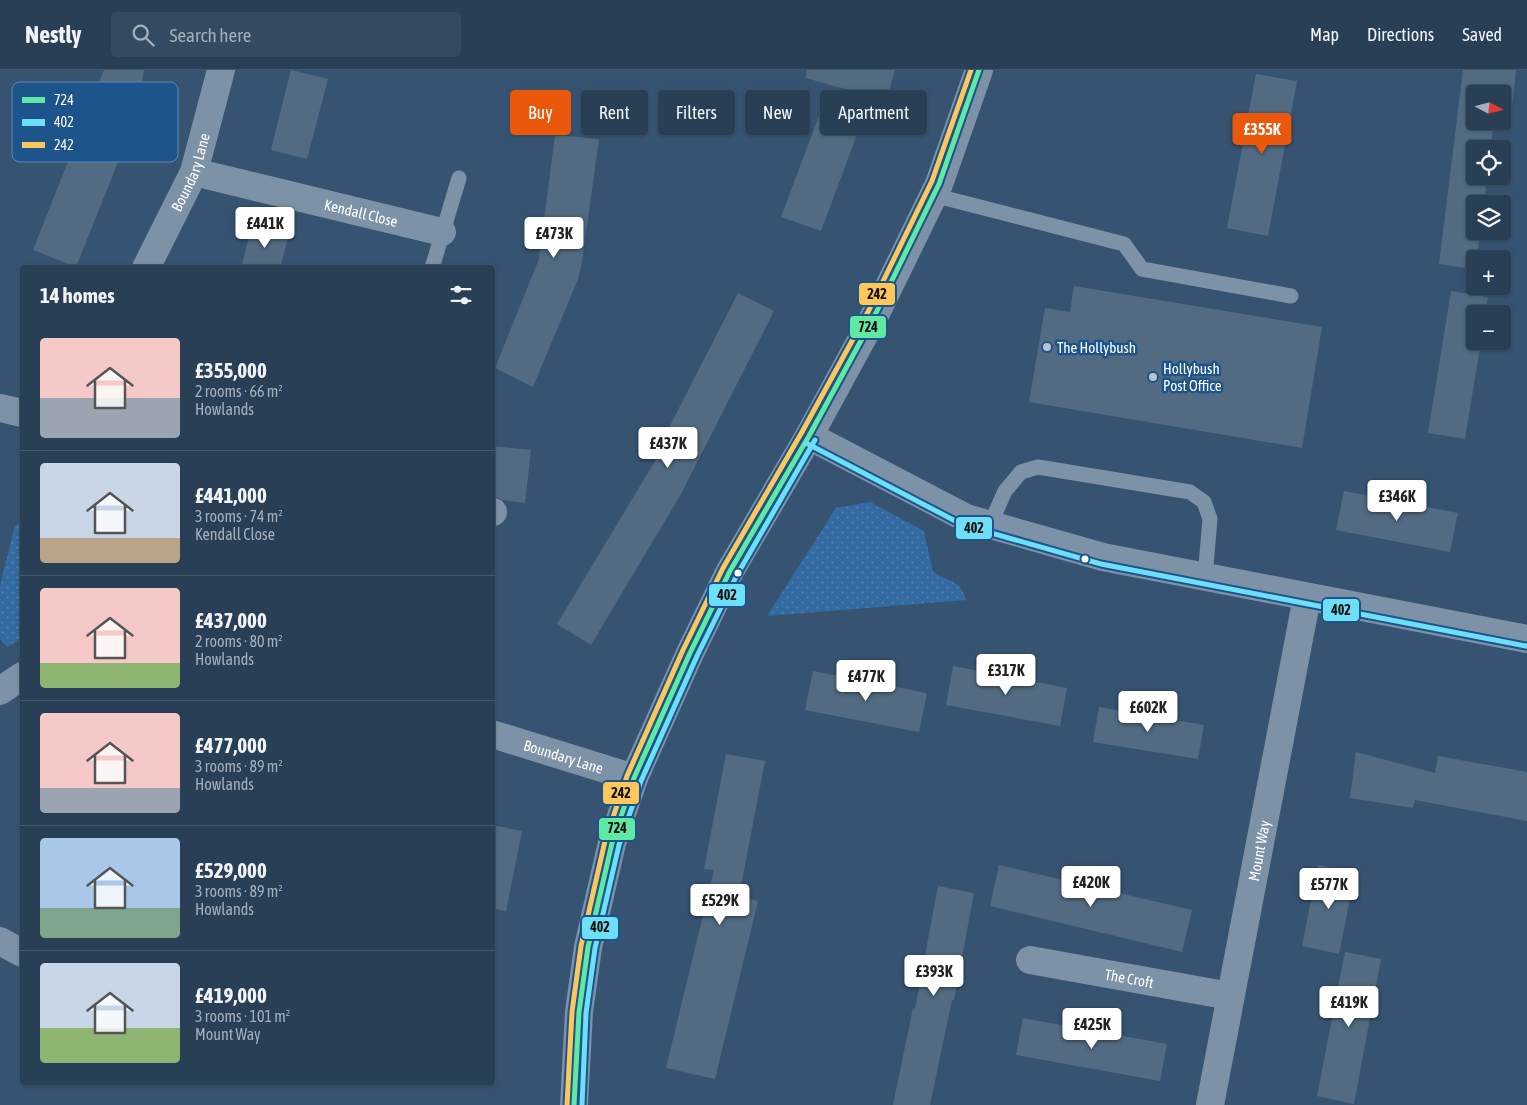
<!DOCTYPE html>
<meta charset="utf-8">
<style>
:root{--surface:#283f56;--page:#344a60;--text:#f1f3f6;--muted:#a5afb9;--line:#44586c;--accent:#ea580c}
body{margin:0;font-family:"Asap Condensed",sans-serif;background:var(--page);color:var(--text);height:100vh;display:flex;flex-direction:column;font-size:19px;white-space:nowrap}
*{box-sizing:border-box;margin:0}
p{font-size:16px;color:var(--muted)}
.icon{flex:none;width:28px;height:28px;fill:none;stroke:currentColor;stroke-width:2;stroke-linecap:round;stroke-linejoin:round}
.map{position:relative;flex:1;overflow:hidden}
.panel{position:absolute;left:20px;top:195px;width:475px;height:820px;display:flex;flex-direction:column;background:var(--surface);border-radius:5px;box-shadow:0 1px 4px #0004,0 0 0 1px var(--line)}
.panel>*{flex:none}
.top-card{position:absolute;left:510px;top:20px;width:475px;height:45px;display:flex;gap:10px}
.needle{width:32px;rotate:97deg}
.tools{position:absolute;left:1466px;top:15px;display:grid;gap:10px}
.tools a{display:grid;place-items:center;width:45px;height:45px;border-radius:5px;background:var(--surface);box-shadow:0 1px 4px #0004,0 0 0 1px var(--line);font-size:25px}
.price{position:absolute;translate:-50% -42px;padding:0 11px;border-radius:5px;background:#fff;color:#222;font-size:16px;line-height:32px;filter:drop-shadow(0 1px 2px #0008)}
.price::after{content:'';position:absolute;left:50%;top:30px;width:15px;height:11px;margin-left:-8px;background:inherit;clip-path:polygon(0 0,100% 0,50% 100%)}
.price.on{background:var(--accent);color:#fff}
ul{padding:0;list-style:none}
li{display:flex;align-items:center;gap:15px;height:125px;padding:0 20px}
li+li{border-top:1px solid var(--line)}
li span{display:grid;place-items:center;flex:none;width:140px;height:100px;border-radius:5px;color:#555}
li>.icon{margin-inline-start:auto}
span .icon{width:60px;height:60px;fill:#fffc;stroke-width:1}
li b{font-size:21px}
h2{display:flex;justify-content:space-between;align-items:center;height:60px;padding:0 20px;font-size:21px}
.chip{padding:0 18px;border-radius:5px;background:var(--surface);box-shadow:0 1px 4px #0004,0 0 0 1px var(--line);font-size:18px;line-height:45px}
.chip.on{background:var(--accent);color:#fff}
header{display:flex;align-items:center;gap:30px;box-sizing:border-box;height:70px;padding:0 25px;background:var(--surface);border-bottom:1px solid var(--line)}
header strong{font-size:24px}
nav{display:flex;gap:28px;margin-inline-start:auto;font-size:18px}
.search{width:350px;height:45px;background:var(--page);display:flex;align-items:center;gap:12px;box-sizing:border-box;padding:0 18px;border-radius:5px;color:var(--muted);font-size:19px}
.map>svg:first-child{display:block}
</style>
<header>
<strong>Nestly</strong>
<div class="search"><svg class="icon" aria-label="search" viewBox="0 0 24 24"><circle cx="10" cy="10" r="6"/><path d="M15 15l6 6"/></svg>Search here</div>
<nav><a>Map</a><a>Directions</a><a>Saved</a></nav>
</header>
<div class="map">
<svg width="1527" height="1035" viewBox="0 0 1527 1035">
<defs>
<pattern id="grass-dots" width="8" height="8" patternUnits="userSpaceOnUse" patternTransform="scale(1.25)"><rect width="8" height="8" fill="#326aa1"/><path d="M2 2h.1M6 6h.1" fill="none" stroke="#5180af" stroke-width="1.8" stroke-linecap="round"/></pattern>
</defs>
<rect width="100%" height="100%" fill="#365472"/>
<path fill="url(#grass-dots)" d="M870,432L924,461L933,502L959,515L967,530L767,546L836,438Z
M22,450V568L7,577L0,569V515L15,456Z"/>
<path fill="#526b82" d="M104,0H144L139,29L143,30L76,197L33,180Z
M291,0L328,9L307,89L271,80Z
M807,0H895L886,31L871,27L821,161L781,147L822,38L838,44L845,19L806,8Z
M1463,0H1516L1512,37L1502,36V24H1475V51H1494L1490,79H1475V106H1487L1484,134H1475V161H1480L1477,189H1475V199L1439,194Z
M1256,4L1297,11L1268,166L1227,158Z
M555,65L599,69L582,192L578,209L533,317L495,298L539,189Z
M252,155L289,164L280,198H241Z
M1074,216L1322,257L1302,378L1029,332L1045,238L1070,242Z
M1451,221L1488,227L1485,244H1475V271H1481L1465,369L1428,363Z
M738,223L774,241L681,424L591,575L557,554L661,381L658,379Z
M492,376L531,380L525,433L503,430L492,426Z
M1344,421L1458,443L1450,482L1336,460Z
M953,596L1067,618L1060,656L946,635Z
M813,601L927,623L919,662L805,640Z
M1099,637L1204,655L1198,689L1093,672Z
M1356,682L1435,703L1438,686L1527,702V751L1415,730L1413,738L1350,728Z
M726,684L765,691L739,826L758,831L715,1009L666,998L714,800L704,799Z
M492,755L522,761L506,841L492,839Z
M999,795L1192,840L1182,882L990,836Z
M1318,795L1355,803L1339,884L1302,876Z
M938,816L974,823L954,930H952L930,1035H893L913,938L915,939Z
M1345,882L1381,889L1354,1034L1317,1026Z
M1023,948L1167,974L1160,1011L1016,985Z"/>
<g fill="none" stroke-linecap="round" stroke-linejoin="round">
<path stroke="#7d92a6" stroke-width="15" d="M933,125L1124,174L1142,199L1291,226
M432,198L459,108
M990,455L1005,421L1021,402L1038,397L1190,422L1204,432L1210,449L1205,507"/>
<g stroke="#7d92a6" stroke-width="28">
<path id="s1" d="M194,102L442,162"/>
<path id="s2" d="M146,198L194,102L221,0"/>
<path d="M0,338L22,343"/>
<path d="M492,442H493"/>
<path d="M0,621L22,606"/>
<path id="s3" d="M492,664L634,708"/>
<path d="M0,871L22,883"/>
<path id="s4" d="M1030,890L1230,926"/>
<path id="s5" d="M1210,1035L1307,527"/>
</g>
<path stroke="#7d92a6" stroke-width="28" d="M809,366L966,448L1103,487L1527,569
M574,1035L579,942L588,877L612,773L634,708L690,583L730,501L809,366L876,243L939,114L979,0"/>
<defs>
<path id="bus-1" d="M574,1035L579,942L588,877L612,773L634,708L690,583L730,501L809,366L876,243L939,114L979,0"/>
<path id="bus-2" d="M806,373L963,455L1101,494L1526,576
M582,1035L586,943L595,878L619,775L641,711L697,586L737,505L815,370"/>
<path id="bus-3" d="M567,1035L572,942L581,876L605,771L627,706L683,580L723,498L802,362L869,240L932,111L971,0"/>
</defs>
<use href="#bus-1" stroke="#1d548b" stroke-width="9"/>
<use href="#bus-2" stroke="#1d548b" stroke-width="9"/>
<use href="#bus-3" stroke="#1d548b" stroke-width="9"/>
<use href="#bus-1" stroke="#60e9a3" stroke-width="5"/>
<use href="#bus-2" stroke="#6ddff8" stroke-width="5"/>
<use href="#bus-3" stroke="#fdc75a" stroke-width="5"/>
</g>
<g fill="#b9c3ce" stroke="#1d548b" stroke-width="2">
<circle cx="1047" cy="277" r="5"/>
<circle cx="1153" cy="307" r="5"/>
</g>
<g fill="#fff" stroke="#1d548b" stroke-width="2">
<circle cx="1085" cy="489" r="4.5"/>
<circle cx="738" cy="503" r="4.5"/>
</g>
<g text-anchor="middle" dominant-baseline="central" stroke-width="5" stroke-linejoin="round" paint-order="stroke">
<g font-size="15" fill="#fff" stroke="#1d548b">
<text stroke="none"><textPath href="#s2" startOffset="106">Boundary Lane</textPath></text>
<text stroke="none"><textPath href="#s1" startOffset="172">Kendall Close</textPath></text>
<text stroke="none"><textPath href="#s3" startOffset="75">Boundary Lane</textPath></text>
<text stroke="none"><textPath href="#s5" startOffset="259">Mount Way</textPath></text>
<text stroke="none"><textPath href="#s4" startOffset="101">The Croft</textPath></text>
</g>
<g font-size="15" fill="#fff" stroke="#1d548b" text-anchor="start">
<text x="1057" y="277">The Hollybush</text>
<text x="1163" y="298">Hollybush<tspan x="1163" dy="17">Post Office</tspan></text>
</g>
</g>
<rect x="12" y="12" width="166" height="80" rx="8" fill="#1d548b" stroke="#6187ae" stroke-width="1"/>
<rect x="22" y="27" width="23" height="6" fill="#60e9a3"/>
<rect x="22" y="49" width="23" height="7" fill="#6ddff8"/>
<rect x="22" y="72" width="23" height="6" fill="#fdc75a"/>
<g font-size="14" fill="#fff">
<text x="54" y="35">724</text>
<text x="54" y="57">402</text>
<text x="54" y="80">242</text>
</g>
<g stroke="#1d548b" stroke-width="2">
<rect x="858" y="212" width="38" height="24" rx="5" fill="#fdc75a"/>
<rect x="849" y="245" width="38" height="24" rx="5" fill="#60e9a3"/>
<rect x="955" y="446" width="38" height="24" rx="5" fill="#6ddff8"/>
<rect x="708" y="513" width="38" height="24" rx="5" fill="#6ddff8"/>
<rect x="1322" y="528" width="38" height="24" rx="5" fill="#6ddff8"/>
<rect x="602" y="711" width="38" height="24" rx="5" fill="#fdc75a"/>
<rect x="598" y="747" width="38" height="24" rx="5" fill="#60e9a3"/>
<rect x="581" y="846" width="38" height="24" rx="5" fill="#6ddff8"/>
</g>
<g font-size="14" text-anchor="middle" font-weight="bold" fill="#111">
<text x="877" y="229">242</text>
<text x="868" y="262">724</text>
<text x="974" y="463">402</text>
<text x="727" y="530">402</text>
<text x="1341" y="545">402</text>
<text x="621" y="728">242</text>
<text x="617" y="763">724</text>
<text x="600" y="862">402</text>
</g>
</svg>
<div class="tools">
<a><svg class="needle" viewBox="-14 -14 28 28"><path d="M0-13l5 13h-10z" fill="#e53935"/><path d="M0 13l5-13h-10z" fill="#a5afb9"/></svg></a>
<a><svg class="icon" aria-label="locate" viewBox="0 0 24 24"><circle cx="12" cy="12" r="6"/><path d="M12 2v4M12 18v4M2 12h4M18 12h4"/></svg></a>
<a><svg class="icon" aria-label="layers" viewBox="0 0 24 24"><path d="M12 4l9 5-9 5-9-5zM3 14l9 5 9-5"/></svg></a>
<a>+</a>
<a>−</a>
</div>
<b class="price on" style="left:1262px;top:85px">£355K</b>
<b class="price" style="left:265px;top:179px">£441K</b>
<b class="price" style="left:554px;top:189px">£473K</b>
<b class="price" style="left:668px;top:399px">£437K</b>
<b class="price" style="left:1397px;top:452px">£346K</b>
<b class="price" style="left:1006px;top:626px">£317K</b>
<b class="price" style="left:866px;top:632px">£477K</b>
<b class="price" style="left:1148px;top:663px">£602K</b>
<b class="price" style="left:1091px;top:838px">£420K</b>
<b class="price" style="left:1329px;top:840px">£577K</b>
<b class="price" style="left:720px;top:856px">£529K</b>
<b class="price" style="left:934px;top:927px">£393K</b>
<b class="price" style="left:1349px;top:958px">£419K</b>
<b class="price" style="left:1092px;top:980px">£425K</b>
<div class="top-card">
<a class="chip on">Buy</a>
<a class="chip">Rent</a>
<a class="chip">Filters</a>
<a class="chip">New</a>
<a class="chip">Apartment</a>
</div>
<section class="panel">
<h2>14 homes<svg class="icon" aria-label="filters" viewBox="0 0 24 24"><path d="M4 7h16M4 17h16"/><circle cx="9" cy="7" r="2"/><circle cx="15" cy="17" r="2"/></svg></h2>
<ul>
<li><span style="background:linear-gradient(#f6c9c9 60%,#9aa5b1 0)"><svg class="icon" aria-label="home" viewBox="0 0 24 24"><path d="M3 11l9-7 9 7M6 9v11h12V9"/></svg></span><div><b>£355,000</b><p>2 rooms · 66 m²</p><p>Howlands</p></div></li>
<li><span style="background:linear-gradient(#c9d6e8 75%,#b9a48a 0)"><svg class="icon" aria-label="home" viewBox="0 0 24 24"><path d="M3 11l9-7 9 7M6 9v11h12V9"/></svg></span><div><b>£441,000</b><p>3 rooms · 74 m²</p><p>Kendall Close</p></div></li>
<li><span style="background:linear-gradient(#f6c9c9 75%,#8fb573 0)"><svg class="icon" aria-label="home" viewBox="0 0 24 24"><path d="M3 11l9-7 9 7M6 9v11h12V9"/></svg></span><div><b>£437,000</b><p>2 rooms · 80 m²</p><p>Howlands</p></div></li>
<li><span style="background:linear-gradient(#f6c9c9 75%,#9aa5b1 0)"><svg class="icon" aria-label="home" viewBox="0 0 24 24"><path d="M3 11l9-7 9 7M6 9v11h12V9"/></svg></span><div><b>£477,000</b><p>3 rooms · 89 m²</p><p>Howlands</p></div></li>
<li><span style="background:linear-gradient(#a9c7e8 70%,#7fa58c 0)"><svg class="icon" aria-label="home" viewBox="0 0 24 24"><path d="M3 11l9-7 9 7M6 9v11h12V9"/></svg></span><div><b>£529,000</b><p>3 rooms · 89 m²</p><p>Howlands</p></div></li>
<li><span style="background:linear-gradient(#c9d6e8 65%,#8fb573 0)"><svg class="icon" aria-label="home" viewBox="0 0 24 24"><path d="M3 11l9-7 9 7M6 9v11h12V9"/></svg></span><div><b>£419,000</b><p>3 rooms · 101 m²</p><p>Mount Way</p></div></li>
</ul>
</section>
</div>
